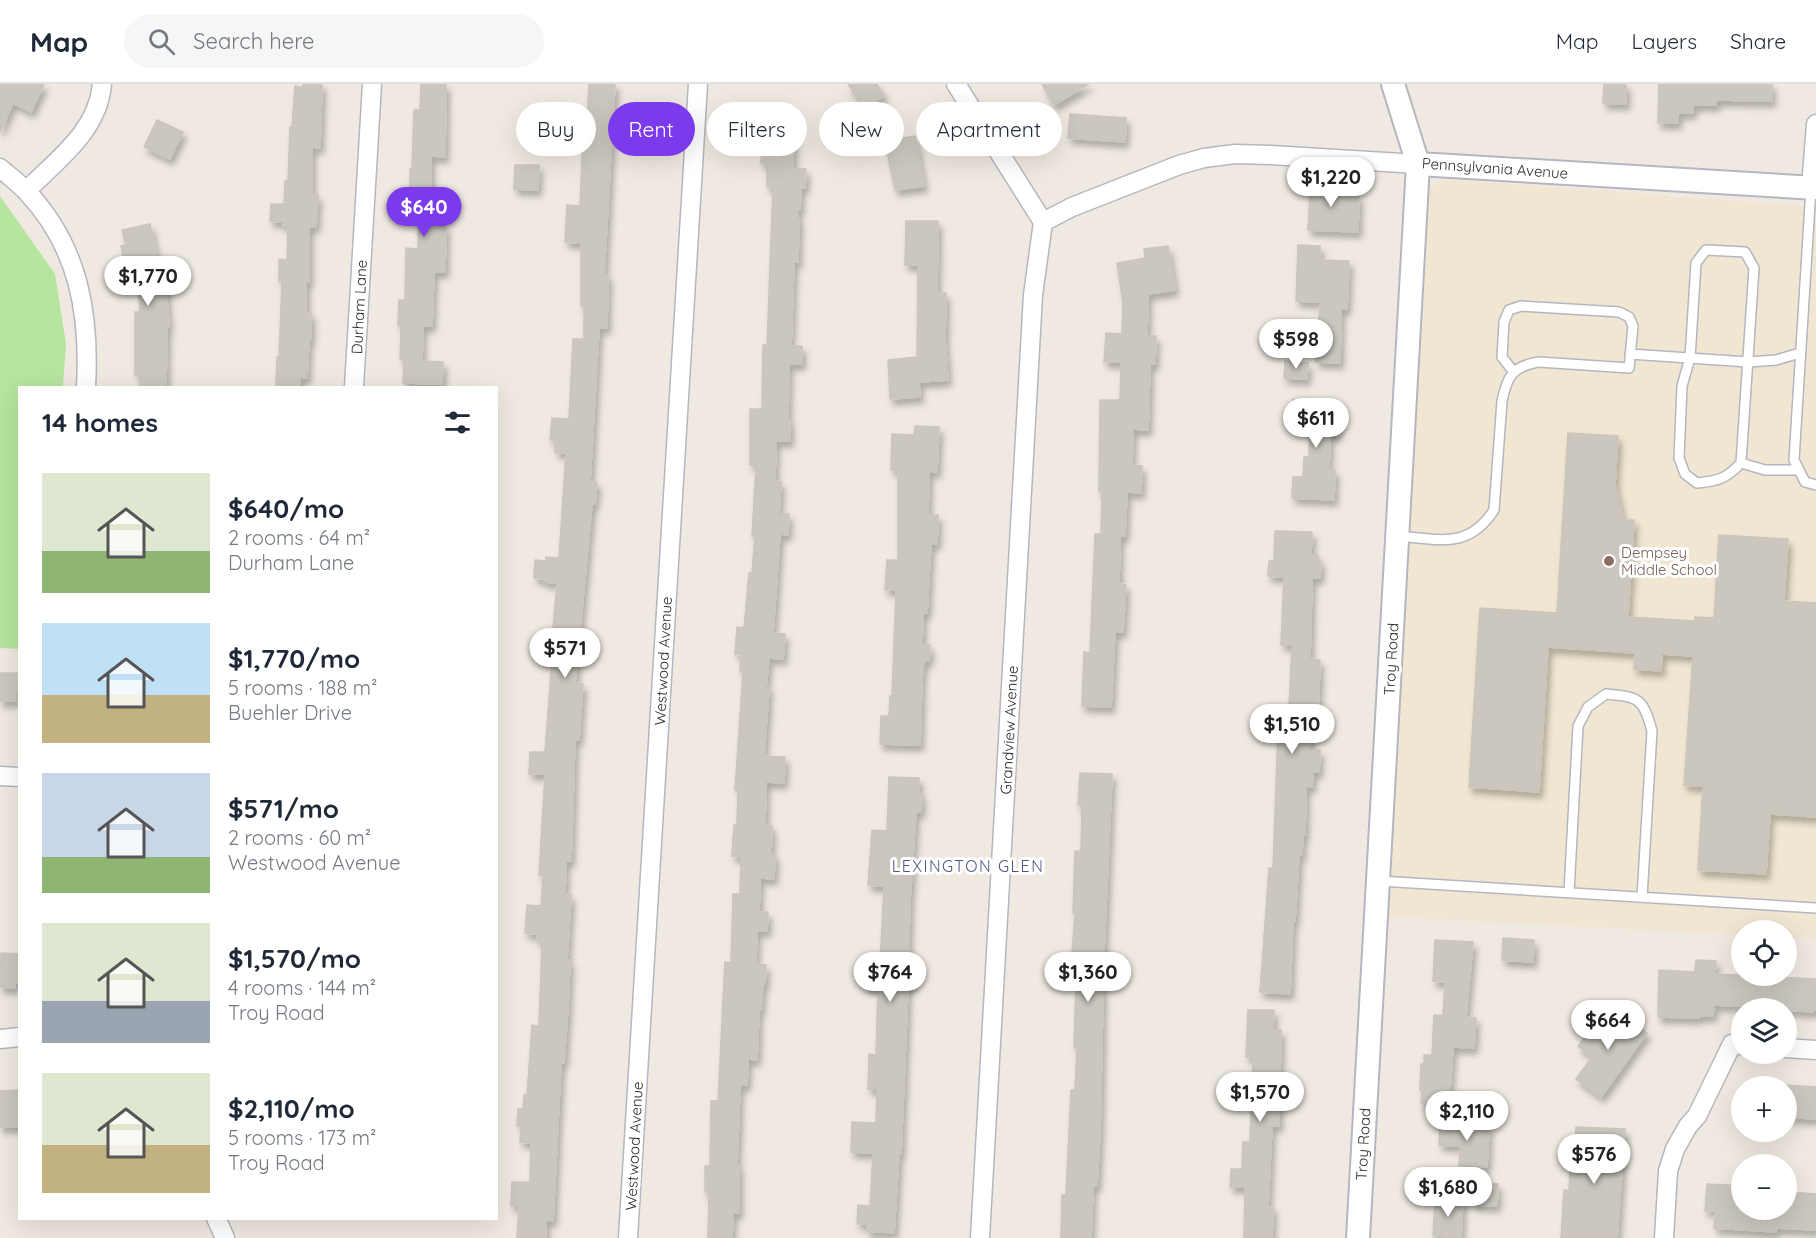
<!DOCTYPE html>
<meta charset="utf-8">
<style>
:root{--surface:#fff;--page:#f6f6f7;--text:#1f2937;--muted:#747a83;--line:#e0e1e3;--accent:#7c3aed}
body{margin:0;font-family:Quicksand,sans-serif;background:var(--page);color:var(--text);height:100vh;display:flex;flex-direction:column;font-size:22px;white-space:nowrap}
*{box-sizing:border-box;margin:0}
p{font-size:20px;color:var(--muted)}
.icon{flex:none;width:33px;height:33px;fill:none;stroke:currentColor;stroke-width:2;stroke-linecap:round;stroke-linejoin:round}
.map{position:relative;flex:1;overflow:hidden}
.side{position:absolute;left:18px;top:302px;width:480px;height:834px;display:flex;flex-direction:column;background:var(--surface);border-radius:0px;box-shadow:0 6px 24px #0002}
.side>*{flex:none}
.banner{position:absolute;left:516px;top:18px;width:570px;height:54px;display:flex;gap:12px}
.buttons{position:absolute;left:1731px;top:836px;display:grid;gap:12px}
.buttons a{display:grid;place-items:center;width:66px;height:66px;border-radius:50%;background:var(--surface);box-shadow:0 6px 24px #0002;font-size:30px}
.price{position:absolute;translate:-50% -51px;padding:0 14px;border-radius:21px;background:#fff;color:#222;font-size:20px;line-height:39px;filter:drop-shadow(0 2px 3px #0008)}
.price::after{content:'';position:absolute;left:50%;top:36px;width:18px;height:14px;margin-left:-9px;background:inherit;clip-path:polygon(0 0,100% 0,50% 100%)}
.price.on{background:var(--accent);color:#fff}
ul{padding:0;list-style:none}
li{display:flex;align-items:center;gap:18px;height:150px;padding:0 24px}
li span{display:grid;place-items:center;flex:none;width:168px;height:120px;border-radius:0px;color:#555}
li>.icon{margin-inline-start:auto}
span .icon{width:72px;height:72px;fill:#fffc;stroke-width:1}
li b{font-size:26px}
h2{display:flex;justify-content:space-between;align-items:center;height:72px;padding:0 24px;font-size:26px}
.chip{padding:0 21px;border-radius:27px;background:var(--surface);box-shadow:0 6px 24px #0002;font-size:21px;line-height:54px}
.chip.on{background:var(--accent);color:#fff}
header{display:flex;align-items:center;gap:36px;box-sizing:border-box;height:84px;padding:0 30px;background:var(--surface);border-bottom:2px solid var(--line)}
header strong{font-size:28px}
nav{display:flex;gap:33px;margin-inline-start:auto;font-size:21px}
.search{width:420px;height:54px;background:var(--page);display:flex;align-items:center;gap:15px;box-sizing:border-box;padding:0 21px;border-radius:33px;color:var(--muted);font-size:22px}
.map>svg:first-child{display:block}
</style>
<header>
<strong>Map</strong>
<div class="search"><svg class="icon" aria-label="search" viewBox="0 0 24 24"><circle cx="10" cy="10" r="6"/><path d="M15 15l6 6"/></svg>Search here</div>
<nav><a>Map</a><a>Layers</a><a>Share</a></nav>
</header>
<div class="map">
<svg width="1816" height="1154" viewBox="0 0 1816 1154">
<defs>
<filter id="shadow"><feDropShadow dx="3.5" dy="6" stdDeviation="3" flood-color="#0004"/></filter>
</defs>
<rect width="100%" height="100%" fill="#efe9e1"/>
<path fill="#f0e6d1" d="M1443,95L1816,123V855L1787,853L1786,846H1742L1741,851L1379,832L1425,107Z"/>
<path fill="#b6e59e" d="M0,112L55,190L66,260L63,303H20L19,565L0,564Z"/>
<path fill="#cbc7bf" stroke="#cbc5ba" stroke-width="1.5" filter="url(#shadow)" d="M0,0H44L31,28L13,19L0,48Z
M303,0H322L320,64L312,63V111H318L316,143H309V198H306V229H311V255H309L307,294H300L299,303H276L277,273H279L282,197H279V175L287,176L288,142H283V138L270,137L271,120H284L285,97H288L290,43H292L295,2L303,3Z
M421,0H446L445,73L431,72V104H440L439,142H446L445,188H434L432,242H423L422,277L443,278L442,300L403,299L404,275H400L401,242L398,241L399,216H405L406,164L418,165L419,127H414V105H410V85H412L414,26H420Z
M589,0H615L604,191H608L607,244H599L590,398H597L595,420H592L575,599L583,600L579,656L575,655L571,777H566L565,811H571L567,876H570L568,923L564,979H561L553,1137L546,1136V1154H517L519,1122H511L512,1098H530L531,1059L520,1058L521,1042H517L518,1025H523L524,1011H527L532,941L539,942L542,858L537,857V850L525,849L527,821L541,822L543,791H539L545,690H529L530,668H545L552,576L542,575L545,554L552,555L557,499L544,498V495L534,494L535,476L546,477V473L559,474L566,369L555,368V356H550L552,334L569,335L573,255H584V222H581V159L565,158L567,121L580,122L583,54H586Z
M848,0H877L884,12L863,25Z
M1042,0H1089L1054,21Z
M1604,0H1626V20L1603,19Z
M1659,0H1772V17L1716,16V21H1693V29H1678V39H1658Z
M1070,30L1126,34L1125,58L1068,54Z
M157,36L183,48L170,75L144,63Z
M770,37H794L793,85H806L805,104H801L800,126H797L798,135H799L798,178H794L791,262H802V280H789L788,336H790V357H776L775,397L781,398L779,430H789L788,451L780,450L773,549L785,550L783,575L769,574L766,604H769L764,672L785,673L784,699L766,698L765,742H772L771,771H775L774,795L760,794L759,828H768L767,847H757L756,880L766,881L765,900H763L761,926H759L757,976L748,975L747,1001H740L737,1082H739V1129H733L732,1154H708L709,1108H705V1082H710L711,1017H718L725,878L731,879L733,810H740L741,773L732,772L734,741H737L738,706H735L743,588H740L741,571L735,570L737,543L744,544L749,489H752L755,452H752L756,381H750V325H762L763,261H767L773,103H767V79H761L762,56H769Z
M915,52L924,102L895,106L885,57Z
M515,81H539L538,106L514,105Z
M1307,93L1330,94L1329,110L1359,112L1358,148L1308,146L1310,109H1307Z
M906,137H938L937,209H946L945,256L948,296L919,298L920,313L890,315L888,276L917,273L918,181H905Z
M150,140L163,203L166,202L169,243H167L166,303H140V291H135V228H140L137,188L127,190L121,162L126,161L122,146Z
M1298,161L1320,162V176L1349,177L1347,225H1341L1340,279L1316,278L1320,218L1296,217Z
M1168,162L1175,206L1148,210L1147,252H1156L1155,280H1150L1148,346L1133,345L1132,381L1142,382L1141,409L1127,408L1125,452H1120L1119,500L1126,501L1123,548H1115L1111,623L1082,622L1084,568L1090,569L1095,450H1101L1102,408H1099L1100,316H1120L1121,278H1104L1106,249L1122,250L1123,218L1117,179L1145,174L1144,165Z
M1285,277L1308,279L1307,295L1284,294Z
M1293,316L1338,317L1337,352H1330L1329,386H1335L1334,416L1292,414L1293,393H1303L1304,373H1309L1310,342H1293Z
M915,342L939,343L937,388L929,387L928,431H938L937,460L931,459L927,529H923L922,561H930L929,577H924L922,594L920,661L880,660L881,632H889L890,612H892L896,506H885L887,476H898V386H891L892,350L914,351Z
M1568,349L1618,352L1615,400L1623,436H1634L1628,533L1695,537V533L1714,534L1719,451L1788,455L1784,517L1816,519V733L1770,730L1766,790L1698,786L1703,702L1684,701L1693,572L1662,570L1661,587L1634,585L1635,569L1548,563L1539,708L1469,703L1480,524L1557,529Z
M1275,447L1312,448L1311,471H1318V478H1321L1320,494H1312L1310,575L1320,576L1318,630H1312L1310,666H1320L1319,688H1313L1312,703L1306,702L1305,751H1303L1302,771L1299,770L1295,837H1293L1290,910L1260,908L1269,784H1273L1278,645H1288L1292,561H1281L1284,493L1268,492L1269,477H1274Z
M0,589H17L16,617H0Z
M1080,689L1112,690L1102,911H1103L1100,1047L1097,1102H1093L1091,1154H1061L1062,1111H1066L1071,1006H1075L1077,964H1074L1076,895H1070L1075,829H1073L1075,767H1081L1082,721H1078Z
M889,693L919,694V710H922L921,728L916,727L910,817L908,884H912L911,903L908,902L901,1070H899L894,1149L867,1147V1140H857L858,1121L870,1122L873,1069L851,1068L852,1038L876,1039L877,1005H868L869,970L876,971L878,904L865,903L866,881L880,882L884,802L868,801L872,746L887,747Z
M1503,854L1534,856L1533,878L1502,876Z
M1435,856L1473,858L1466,933L1476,934L1474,964L1453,963L1449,1020L1421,1019L1422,1007L1420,1006L1421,980H1424V971H1432L1434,931L1443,932L1445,898L1433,897Z
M1,869L20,870V899H15V904L0,903Z
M1696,876L1716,877L1715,890L1816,895V926H1813V928L1786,926V924L1714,921L1713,932H1699V934L1658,933L1659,886L1695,888Z
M1248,926H1274L1273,946H1281L1279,1042H1272L1268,1123H1273L1272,1154H1244L1245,1103H1230L1231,1085H1242L1243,1058H1250L1253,973H1246Z
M1602,930L1616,940L1622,931L1647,949L1601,1013L1576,995L1592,973L1578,962Z
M1786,1001L1816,1003V1035L1786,1033Z
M20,1006V1043H0V1007Z
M1440,1038L1489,1042L1487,1083L1459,1081L1460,1062L1439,1061Z
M1576,1043L1625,1045L1617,1154H1561L1564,1106L1569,1107L1570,1081H1574Z
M1474,1098L1498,1100L1497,1122L1473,1121Z
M1707,1100L1742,1102V1125H1786V1108L1816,1110L1815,1146L1776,1144V1148L1714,1144L1715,1127H1705Z
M1435,1114L1463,1115L1461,1153L1433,1152Z"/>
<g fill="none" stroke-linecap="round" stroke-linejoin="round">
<defs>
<path id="service" d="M1811,104L1794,376L1805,398L1816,401
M1706,166L1745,168L1754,184L1741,379C1726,395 1718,397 1697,399L1685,390L1679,374L1682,302L1690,274L1696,179Z
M1630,270L1748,278L1776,276L1800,269
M1741,379L1765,386H1799
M1398,452C1439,455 1468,466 1494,426L1502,317C1507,292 1513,282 1539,278L1629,284L1633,242L1629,233L1619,228L1521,222L1509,226L1504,238L1502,273L1513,287
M1380,797L1816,824
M1569,808L1578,642L1588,623L1606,610C1639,613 1643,614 1652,647L1642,813"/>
<path id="minor" d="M956,0L1043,138
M0,84C9,92 20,100 28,109C79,164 90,230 86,303
M1811,104L1816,40
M26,107C58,75 98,47 102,0
M1043,138L1072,123L1179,81L1204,74L1235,70L1271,71L1418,80
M354,303L372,0
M0,692L20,693
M0,955L20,953
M1786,964L1816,966
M216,1134L225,1154
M628,1154L698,0
M980,1154L1033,211L1043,138
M1664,1154L1668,1087L1675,1065L1688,1042L1697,1032L1732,960L1742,961"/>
<path id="tertiary" d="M1418,80L1816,104
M1358,1154L1418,80L1393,0"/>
</defs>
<use href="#service" stroke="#b4b7c1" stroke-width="12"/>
<use href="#minor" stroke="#b4b7c1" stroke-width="21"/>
<use href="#tertiary" stroke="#b4b7c1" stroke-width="26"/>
<use href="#service" stroke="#fff" stroke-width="9"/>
<use href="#minor" stroke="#fff" stroke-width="18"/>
<use href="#tertiary" stroke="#fff" stroke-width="22"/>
</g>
<circle fill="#8d6e63" stroke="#fff" stroke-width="2" cx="1609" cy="477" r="6"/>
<g text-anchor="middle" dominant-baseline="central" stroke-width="6" stroke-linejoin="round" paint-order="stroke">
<g font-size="15" fill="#2e2e2e" stroke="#fff">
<text transform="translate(1495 84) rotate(4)">Pennsylvania Avenue</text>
<text transform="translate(359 223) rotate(-87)">Durham Lane</text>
<text transform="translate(1391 575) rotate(-87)">Troy Road</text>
<text transform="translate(663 577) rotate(-87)">Westwood Avenue</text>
<text transform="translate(1009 646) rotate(-87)">Grandview Avenue</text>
<text transform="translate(1363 1060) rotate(-87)">Troy Road</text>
<text transform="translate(634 1062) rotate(-87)">Westwood Avenue</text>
</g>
<g font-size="15" fill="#785e54" stroke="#fff" text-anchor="start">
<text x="1621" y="468">Dempsey<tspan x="1621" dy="17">Middle School</tspan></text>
</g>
<g font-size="16" letter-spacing="1.5" fill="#4d5680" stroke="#fff">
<text x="968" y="782">LEXINGTON GLEN</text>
</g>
</g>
</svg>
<div class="buttons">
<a><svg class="icon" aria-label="locate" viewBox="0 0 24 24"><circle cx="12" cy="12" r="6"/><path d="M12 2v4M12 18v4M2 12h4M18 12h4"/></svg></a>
<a><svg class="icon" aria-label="layers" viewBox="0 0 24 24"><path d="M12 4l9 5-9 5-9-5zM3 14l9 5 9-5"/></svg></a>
<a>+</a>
<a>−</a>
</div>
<b class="price" style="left:1331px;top:124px">$1,220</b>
<b class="price on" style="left:424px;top:154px">$640</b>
<b class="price" style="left:148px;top:223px">$1,770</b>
<b class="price" style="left:1296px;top:286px">$598</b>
<b class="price" style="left:1316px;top:365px">$611</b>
<b class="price" style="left:565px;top:595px">$571</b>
<b class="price" style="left:1292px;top:671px">$1,510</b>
<b class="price" style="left:890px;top:919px">$764</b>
<b class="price" style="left:1088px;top:919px">$1,360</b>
<b class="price" style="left:1608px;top:967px">$664</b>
<b class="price" style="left:1260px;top:1039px">$1,570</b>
<b class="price" style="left:1467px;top:1058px">$2,110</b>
<b class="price" style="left:1594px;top:1101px">$576</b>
<b class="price" style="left:1448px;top:1134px">$1,680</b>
<div class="banner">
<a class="chip">Buy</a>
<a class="chip on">Rent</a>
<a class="chip">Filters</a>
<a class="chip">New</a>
<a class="chip">Apartment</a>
</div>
<section class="side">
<h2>14 homes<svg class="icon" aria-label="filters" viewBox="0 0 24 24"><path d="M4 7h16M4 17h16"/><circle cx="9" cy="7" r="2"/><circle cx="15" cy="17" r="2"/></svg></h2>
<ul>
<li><span style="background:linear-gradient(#dfe7d0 65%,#8fb573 0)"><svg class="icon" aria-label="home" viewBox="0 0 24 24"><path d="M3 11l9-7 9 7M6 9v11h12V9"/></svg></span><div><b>$640/mo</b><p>2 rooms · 64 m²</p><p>Durham Lane</p></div></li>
<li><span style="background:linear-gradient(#bfe0f5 60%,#c2b280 0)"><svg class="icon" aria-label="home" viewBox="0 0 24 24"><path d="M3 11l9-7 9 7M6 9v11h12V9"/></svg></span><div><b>$1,770/mo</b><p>5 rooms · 188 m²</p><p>Buehler Drive</p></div></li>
<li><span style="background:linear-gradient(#c9d6e8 70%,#8fb573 0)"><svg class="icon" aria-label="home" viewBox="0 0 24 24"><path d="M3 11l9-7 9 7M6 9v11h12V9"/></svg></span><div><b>$571/mo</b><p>2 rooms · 60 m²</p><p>Westwood Avenue</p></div></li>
<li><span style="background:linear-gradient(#dfe7d0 65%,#9aa5b1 0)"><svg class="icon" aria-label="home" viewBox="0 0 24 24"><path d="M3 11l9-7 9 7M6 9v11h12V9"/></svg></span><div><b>$1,570/mo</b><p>4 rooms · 144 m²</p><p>Troy Road</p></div></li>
<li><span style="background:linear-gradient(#dfe7d0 60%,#c2b280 0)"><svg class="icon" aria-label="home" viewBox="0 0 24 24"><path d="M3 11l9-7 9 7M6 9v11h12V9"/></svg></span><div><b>$2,110/mo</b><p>5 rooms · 173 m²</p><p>Troy Road</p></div></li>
</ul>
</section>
</div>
